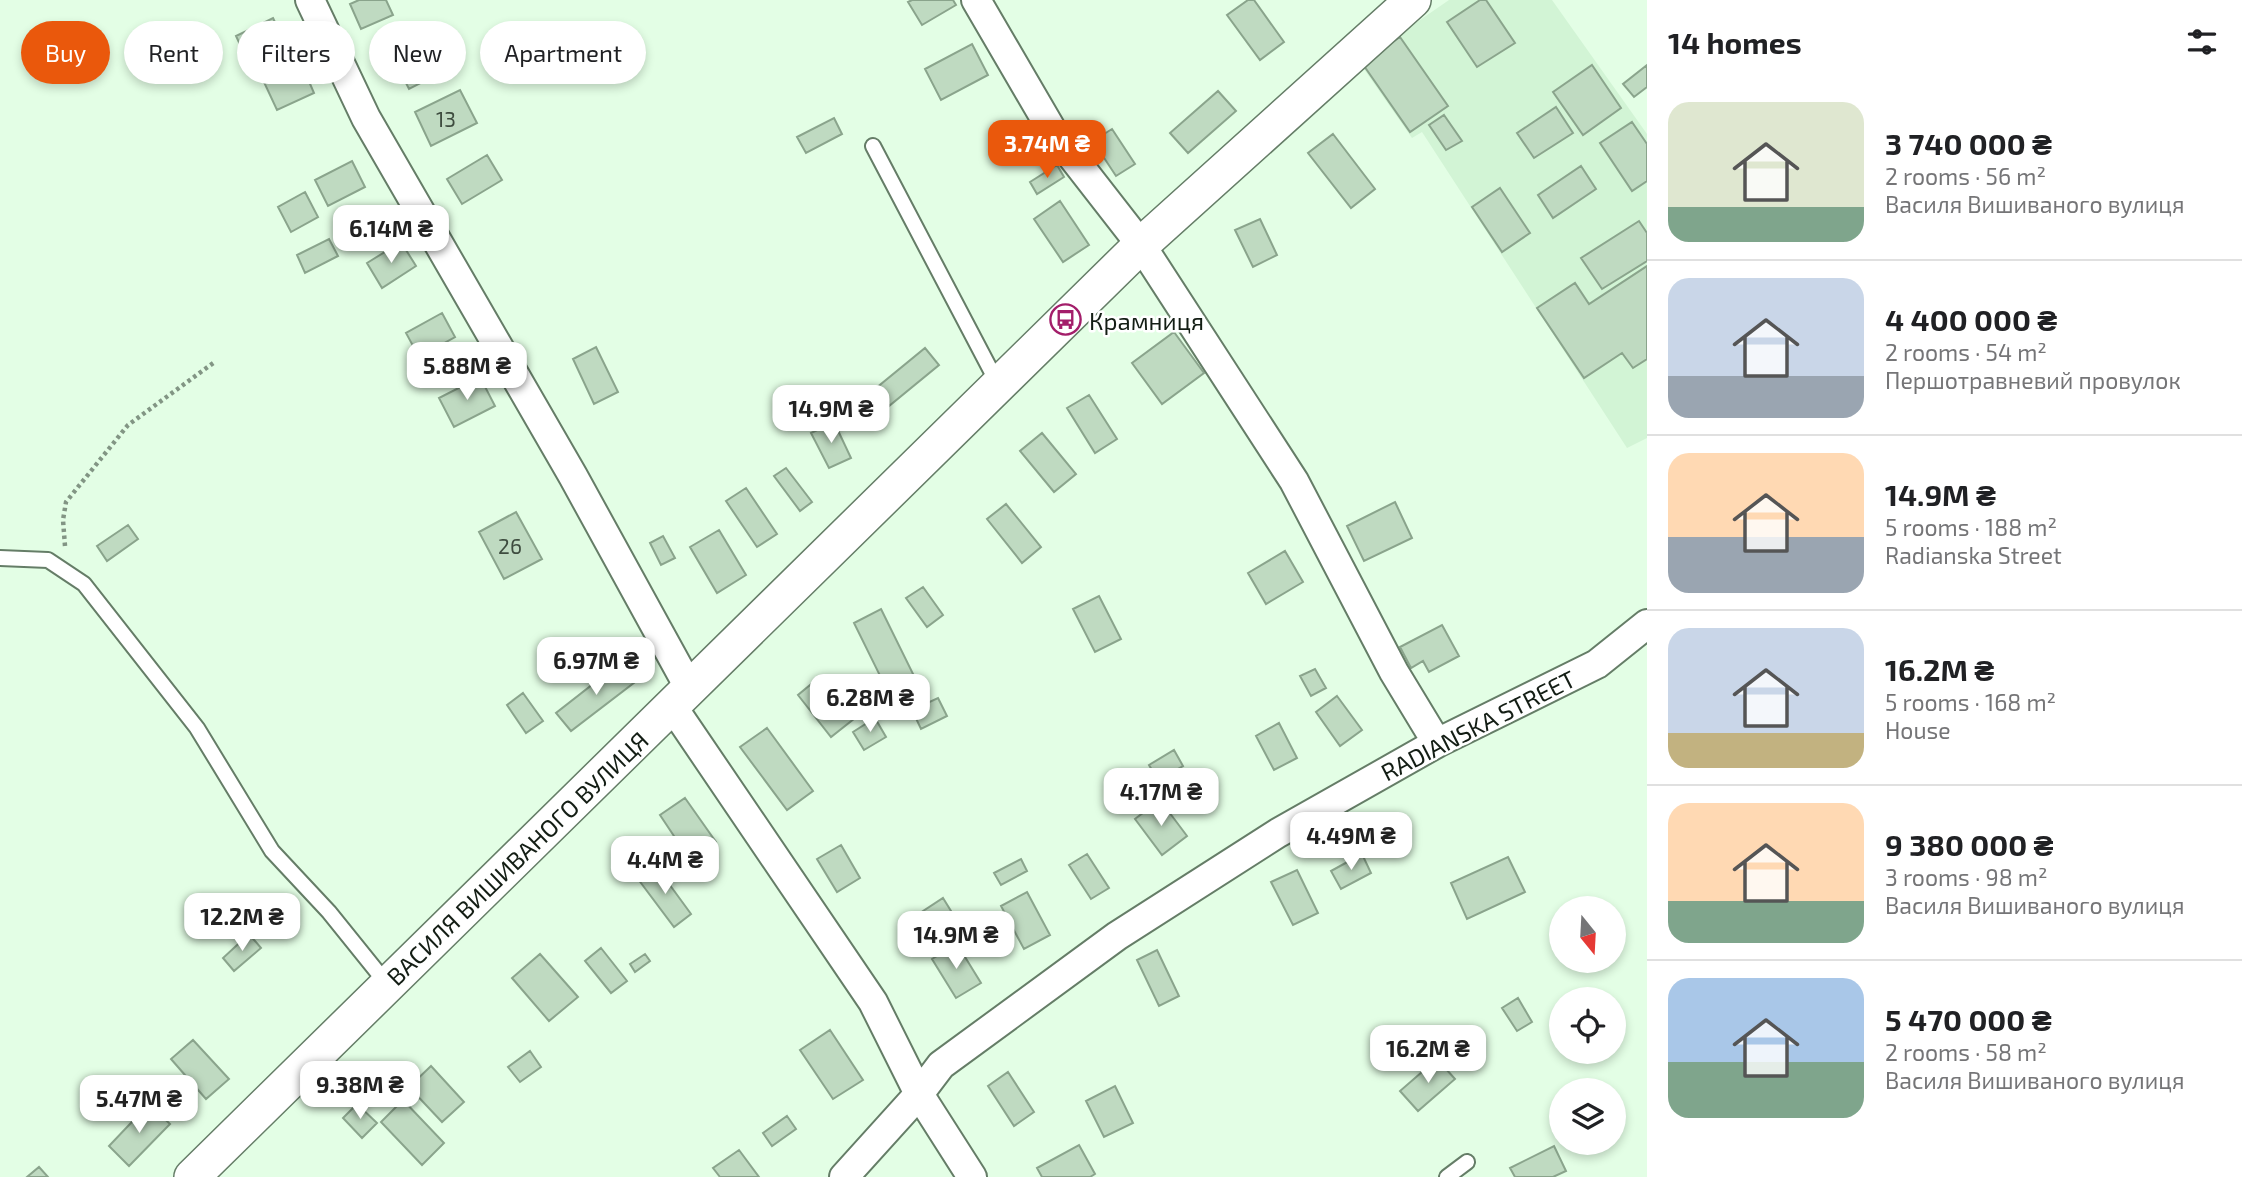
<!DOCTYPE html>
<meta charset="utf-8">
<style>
:root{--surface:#fff;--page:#f2f2f2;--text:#202124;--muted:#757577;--line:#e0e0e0;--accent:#ea580c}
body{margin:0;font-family:"Exo 2",sans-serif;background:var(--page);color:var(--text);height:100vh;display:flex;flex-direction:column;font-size:26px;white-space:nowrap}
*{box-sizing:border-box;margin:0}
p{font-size:23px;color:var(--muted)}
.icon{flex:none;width:38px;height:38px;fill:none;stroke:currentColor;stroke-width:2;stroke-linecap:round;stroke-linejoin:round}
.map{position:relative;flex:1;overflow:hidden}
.side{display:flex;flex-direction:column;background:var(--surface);width:595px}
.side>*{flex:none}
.banner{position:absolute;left:21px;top:21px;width:665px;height:63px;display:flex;gap:14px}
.needle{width:46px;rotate:162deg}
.fabs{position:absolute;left:1549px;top:896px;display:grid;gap:14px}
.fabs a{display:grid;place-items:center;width:77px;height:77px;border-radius:50%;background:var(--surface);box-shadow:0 4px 10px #0003;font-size:35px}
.price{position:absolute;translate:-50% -60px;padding:0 16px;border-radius:14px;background:#fff;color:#222;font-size:23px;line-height:46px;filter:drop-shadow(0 2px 4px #0008)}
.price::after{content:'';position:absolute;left:50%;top:42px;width:21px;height:16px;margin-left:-10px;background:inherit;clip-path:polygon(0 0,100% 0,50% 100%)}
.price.on{background:var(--accent);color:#fff}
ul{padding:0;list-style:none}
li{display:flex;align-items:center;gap:21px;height:175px;padding:0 21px}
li+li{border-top:2px solid var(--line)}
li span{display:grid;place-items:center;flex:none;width:196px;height:140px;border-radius:21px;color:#555}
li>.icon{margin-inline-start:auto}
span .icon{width:84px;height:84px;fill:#fffc;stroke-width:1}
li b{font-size:30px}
h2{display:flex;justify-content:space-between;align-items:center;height:84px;padding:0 21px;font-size:30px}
.chip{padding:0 24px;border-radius:32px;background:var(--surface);box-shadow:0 4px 10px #0003;font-size:24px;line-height:63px}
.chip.on{background:var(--accent);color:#fff}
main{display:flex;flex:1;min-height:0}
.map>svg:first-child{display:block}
</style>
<main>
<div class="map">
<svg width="1647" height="1177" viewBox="0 0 1647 1177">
<rect width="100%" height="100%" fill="#e3fee5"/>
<path fill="#d2f4d5" d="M1449,0H1552L1647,134V438L1627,448L1422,132L1412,138L1359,62Z"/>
<path fill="#bfdac1" stroke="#8aa48c" stroke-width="2" d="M359,0H386L393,15L361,29L350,4Z
M912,0H953L956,5L922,25L908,2Z
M1248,0H1254L1284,42L1260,60L1227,15Z
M1480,0H1486L1515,43L1477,67L1447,22Z
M273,18L287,48L250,66L236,36Z
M1400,37L1448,106L1410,132L1362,63Z
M430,39L446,70L409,89L393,57Z
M972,44L988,75L941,100L925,69Z
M301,63L314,93L277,110L263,80Z
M1592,65L1621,108L1583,135L1553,92Z
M1647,65V87L1634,97L1623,84Z
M460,90L477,123L431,146L415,112Z
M1218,91L1236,111L1188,153L1170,133Z
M1556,107L1573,133L1534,158L1517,133Z
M1444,115L1462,141L1446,150L1429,125Z
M834,118L842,134L806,153L797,137Z
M1632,122L1647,144V181L1632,191L1600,143Z
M1112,129L1135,164L1116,176L1093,141Z
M1333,134L1375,189L1351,208L1308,153Z
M487,155L502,180L462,204L447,179Z
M352,161L365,187L328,206L315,180Z
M1057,165L1064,177L1037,194L1030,182Z
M1581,166L1596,189L1553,218L1538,195Z
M1500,188L1530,233L1502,252L1472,207Z
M305,192L318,217L291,232L278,207Z
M1060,201L1089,245L1063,262L1034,219Z
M1260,219L1277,255L1253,267L1235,230Z
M1639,221L1647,233V261L1602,289L1581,258Z
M329,239L338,256L305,273L297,255Z
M401,242L416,266L382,288L367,263Z
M1647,266V359L1633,368L1622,353L1584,378L1537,308L1575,283L1589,304Z
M442,313L455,337L419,357L406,333Z
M1174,332L1204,373L1162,404L1132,363Z
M596,347L618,392L594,404L573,359Z
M925,348L939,365L889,406L875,389Z
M480,377L495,406L454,427L439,398Z
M1089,395L1117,439L1095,453L1067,408Z
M834,422L851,458L829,468L811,433Z
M1042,433L1076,474L1054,492L1020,451Z
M786,468L812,502L800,511L774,476Z
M746,488L777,534L757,547L726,501Z
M1395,502L1412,538L1364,561L1347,526Z
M1006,504L1041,547L1022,563L987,519Z
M516,512L542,559L504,579L479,532Z
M128,525L138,539L107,561L97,546Z
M719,530L746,575L717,593L690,547Z
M663,536L675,558L661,565L650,543Z
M1285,551L1303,582L1266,604L1248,573Z
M923,587L943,615L927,627L906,598Z
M1099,596L1121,639L1095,652L1073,609Z
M881,609L917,682L890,696L854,623Z
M1442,625L1459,656L1429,672L1423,661L1411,668L1400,647Z
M620,663L635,682L571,731L556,713Z
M1315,669L1326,688L1311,696L1300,676Z
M821,676L855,718L831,737L798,695Z
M523,693L543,721L526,733L507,705Z
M1337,696L1362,730L1340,746L1316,712Z
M938,698L947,716L921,729L912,710Z
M875,718L886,737L864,750L853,732Z
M1279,723L1297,758L1274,770L1256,736Z
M767,728L813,791L787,810L740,747Z
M1174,750L1183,766L1158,780L1149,765Z
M685,798L716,842L690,860L660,815Z
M1160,800L1187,836L1162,855L1135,819Z
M841,845L860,878L837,892L817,859Z
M1087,854L1109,888L1091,899L1069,865Z
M1362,854L1371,873L1341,889L1331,871Z
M1508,857L1525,892L1467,919L1451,883Z
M1021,859L1027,871L1001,885L994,873Z
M656,866L691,914L674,927L638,879Z
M1297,870L1318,913L1293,925L1271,882Z
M1027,892L1050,935L1024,949L1001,906Z
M943,898L951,911L923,929L914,917Z
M249,934L261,948L234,971L223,958Z
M957,944L981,983L956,998L932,959Z
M601,948L627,981L611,993L585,961Z
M1157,950L1179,996L1159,1006L1137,960Z
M540,954L578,997L549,1021L512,978Z
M645,954L650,961L635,972L630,964Z
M1518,998L1532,1022L1517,1031L1502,1008Z
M830,1030L863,1080L833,1099L800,1050Z
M193,1040L229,1079L206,1099L171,1059Z
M530,1051L541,1067L520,1082L508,1067Z
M1437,1059L1455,1079L1418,1111L1400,1091Z
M431,1066L464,1102L442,1122L409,1087Z
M1008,1072L1034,1112L1014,1126L988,1086Z
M1115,1086L1133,1123L1104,1137L1086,1101Z
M403,1100L444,1143L422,1165L381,1122Z
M149,1104L170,1124L129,1166L109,1146Z
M357,1104L377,1123L362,1138L343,1118Z
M787,1116L796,1129L772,1146L763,1133Z
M1079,1145L1095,1174L1090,1177H1042L1037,1168Z
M1554,1146L1566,1171L1553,1177H1515L1510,1168Z
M739,1150L759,1177H720L713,1168Z
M39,1167L48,1177H27Z"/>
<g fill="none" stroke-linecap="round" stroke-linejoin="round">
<defs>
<path id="service" d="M873,146L998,384
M0,558L48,560L84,584L197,728L272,851L329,912L387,984
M1447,1177L1467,1162"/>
<path id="minor" d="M310,0L366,118L573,476L690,689
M976,0L1053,132L1141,245L1294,481L1394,672L1437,743
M672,706L873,1002L919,1094L972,1177
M844,1177L919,1094L941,1065L1117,936L1278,833L1437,743L1597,664L1647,624"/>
<path id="tertiary" d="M192,1177L1141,245L1413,0"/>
</defs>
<use href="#service" stroke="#657d67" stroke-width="18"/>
<use href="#minor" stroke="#657d67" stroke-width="32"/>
<use href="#tertiary" stroke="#657d67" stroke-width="38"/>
<path stroke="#829584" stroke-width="4.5" stroke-dasharray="3.5 3.5" stroke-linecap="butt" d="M65,546L63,520L66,502L128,425L216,361"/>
<use href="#service" stroke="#fff" stroke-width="14"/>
<use href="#minor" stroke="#fff" stroke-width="28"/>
<use href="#tertiary" stroke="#fff" stroke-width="35"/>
</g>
<defs>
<symbol id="bus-ring" viewBox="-11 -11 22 22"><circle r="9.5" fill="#fff" stroke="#a31e6a" stroke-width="1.5"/><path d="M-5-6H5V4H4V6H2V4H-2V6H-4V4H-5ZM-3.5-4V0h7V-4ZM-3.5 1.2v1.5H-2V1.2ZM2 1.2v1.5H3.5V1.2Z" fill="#a31e6a"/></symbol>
</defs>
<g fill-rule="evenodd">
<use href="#bus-ring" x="1048" y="302" width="35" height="35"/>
</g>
<g text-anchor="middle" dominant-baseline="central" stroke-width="5" stroke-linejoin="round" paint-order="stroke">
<g font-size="21" fill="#3e4c3f">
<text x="446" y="118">13</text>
<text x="510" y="545">26</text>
</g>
<g font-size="24" fill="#131d14" stroke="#fff" text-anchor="start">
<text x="1089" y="320">Крамниця</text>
</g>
<g font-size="24" fill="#131d14" stroke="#fff">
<text transform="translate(1478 725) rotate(-27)">RADIANSKA STREET</text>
<text transform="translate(517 858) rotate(-44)">ВАСИЛЯ ВИШИВАНОГО ВУЛИЦЯ</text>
</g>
</g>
</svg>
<div class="fabs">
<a><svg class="needle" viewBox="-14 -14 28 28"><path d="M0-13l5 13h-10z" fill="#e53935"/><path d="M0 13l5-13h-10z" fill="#757577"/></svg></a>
<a><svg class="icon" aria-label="locate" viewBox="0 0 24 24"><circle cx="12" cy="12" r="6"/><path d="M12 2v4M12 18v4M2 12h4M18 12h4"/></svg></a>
<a><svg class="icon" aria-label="layers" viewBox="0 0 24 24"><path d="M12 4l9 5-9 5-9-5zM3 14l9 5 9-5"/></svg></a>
</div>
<b class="price on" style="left:1047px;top:180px">3.74M ₴</b>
<b class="price" style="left:391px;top:265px">6.14M ₴</b>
<b class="price" style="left:467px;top:402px">5.88M ₴</b>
<b class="price" style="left:831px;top:445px">14.9M ₴</b>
<b class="price" style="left:596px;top:697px">6.97M ₴</b>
<b class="price" style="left:870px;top:734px">6.28M ₴</b>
<b class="price" style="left:1161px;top:828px">4.17M ₴</b>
<b class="price" style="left:1351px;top:872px">4.49M ₴</b>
<b class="price" style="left:665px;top:896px">4.4M ₴</b>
<b class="price" style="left:242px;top:953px">12.2M ₴</b>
<b class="price" style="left:956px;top:971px">14.9M ₴</b>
<b class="price" style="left:1428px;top:1085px">16.2M ₴</b>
<b class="price" style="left:360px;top:1121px">9.38M ₴</b>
<b class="price" style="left:139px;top:1135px">5.47M ₴</b>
<div class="banner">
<a class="chip on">Buy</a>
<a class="chip">Rent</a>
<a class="chip">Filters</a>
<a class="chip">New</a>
<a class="chip">Apartment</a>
</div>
</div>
<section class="side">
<h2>14 homes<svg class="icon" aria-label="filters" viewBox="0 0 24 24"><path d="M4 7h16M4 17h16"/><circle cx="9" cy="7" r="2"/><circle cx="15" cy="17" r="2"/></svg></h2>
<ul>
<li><span style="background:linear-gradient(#dfe7d0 75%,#7fa58c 0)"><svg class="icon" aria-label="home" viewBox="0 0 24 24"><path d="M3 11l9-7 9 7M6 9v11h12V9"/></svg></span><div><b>3 740 000 ₴</b><p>2 rooms · 56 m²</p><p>Василя Вишиваного вулиця</p></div></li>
<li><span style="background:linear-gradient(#c9d6e8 70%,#9aa5b1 0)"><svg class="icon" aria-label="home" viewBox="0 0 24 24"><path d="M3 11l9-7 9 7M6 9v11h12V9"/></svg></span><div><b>4 400 000 ₴</b><p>2 rooms · 54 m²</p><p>Першотравневий провулок</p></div></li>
<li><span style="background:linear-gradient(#ffd9b3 60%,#9aa5b1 0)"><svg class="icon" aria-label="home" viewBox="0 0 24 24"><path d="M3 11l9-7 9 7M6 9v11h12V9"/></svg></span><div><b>14.9M ₴</b><p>5 rooms · 188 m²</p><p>Radianska Street</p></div></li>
<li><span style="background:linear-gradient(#c9d6e8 75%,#c2b280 0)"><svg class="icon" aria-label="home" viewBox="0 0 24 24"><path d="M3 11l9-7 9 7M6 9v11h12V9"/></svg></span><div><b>16.2M ₴</b><p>5 rooms · 168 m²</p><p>House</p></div></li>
<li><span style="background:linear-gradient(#ffd9b3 70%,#7fa58c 0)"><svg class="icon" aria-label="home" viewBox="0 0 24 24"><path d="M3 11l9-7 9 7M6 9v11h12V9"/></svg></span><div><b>9 380 000 ₴</b><p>3 rooms · 98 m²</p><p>Василя Вишиваного вулиця</p></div></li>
<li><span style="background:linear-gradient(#a9c7e8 60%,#7fa58c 0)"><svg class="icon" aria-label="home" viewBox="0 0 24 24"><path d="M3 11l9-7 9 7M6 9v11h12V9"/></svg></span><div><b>5 470 000 ₴</b><p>2 rooms · 58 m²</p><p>Василя Вишиваного вулиця</p></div></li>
</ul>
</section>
</main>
